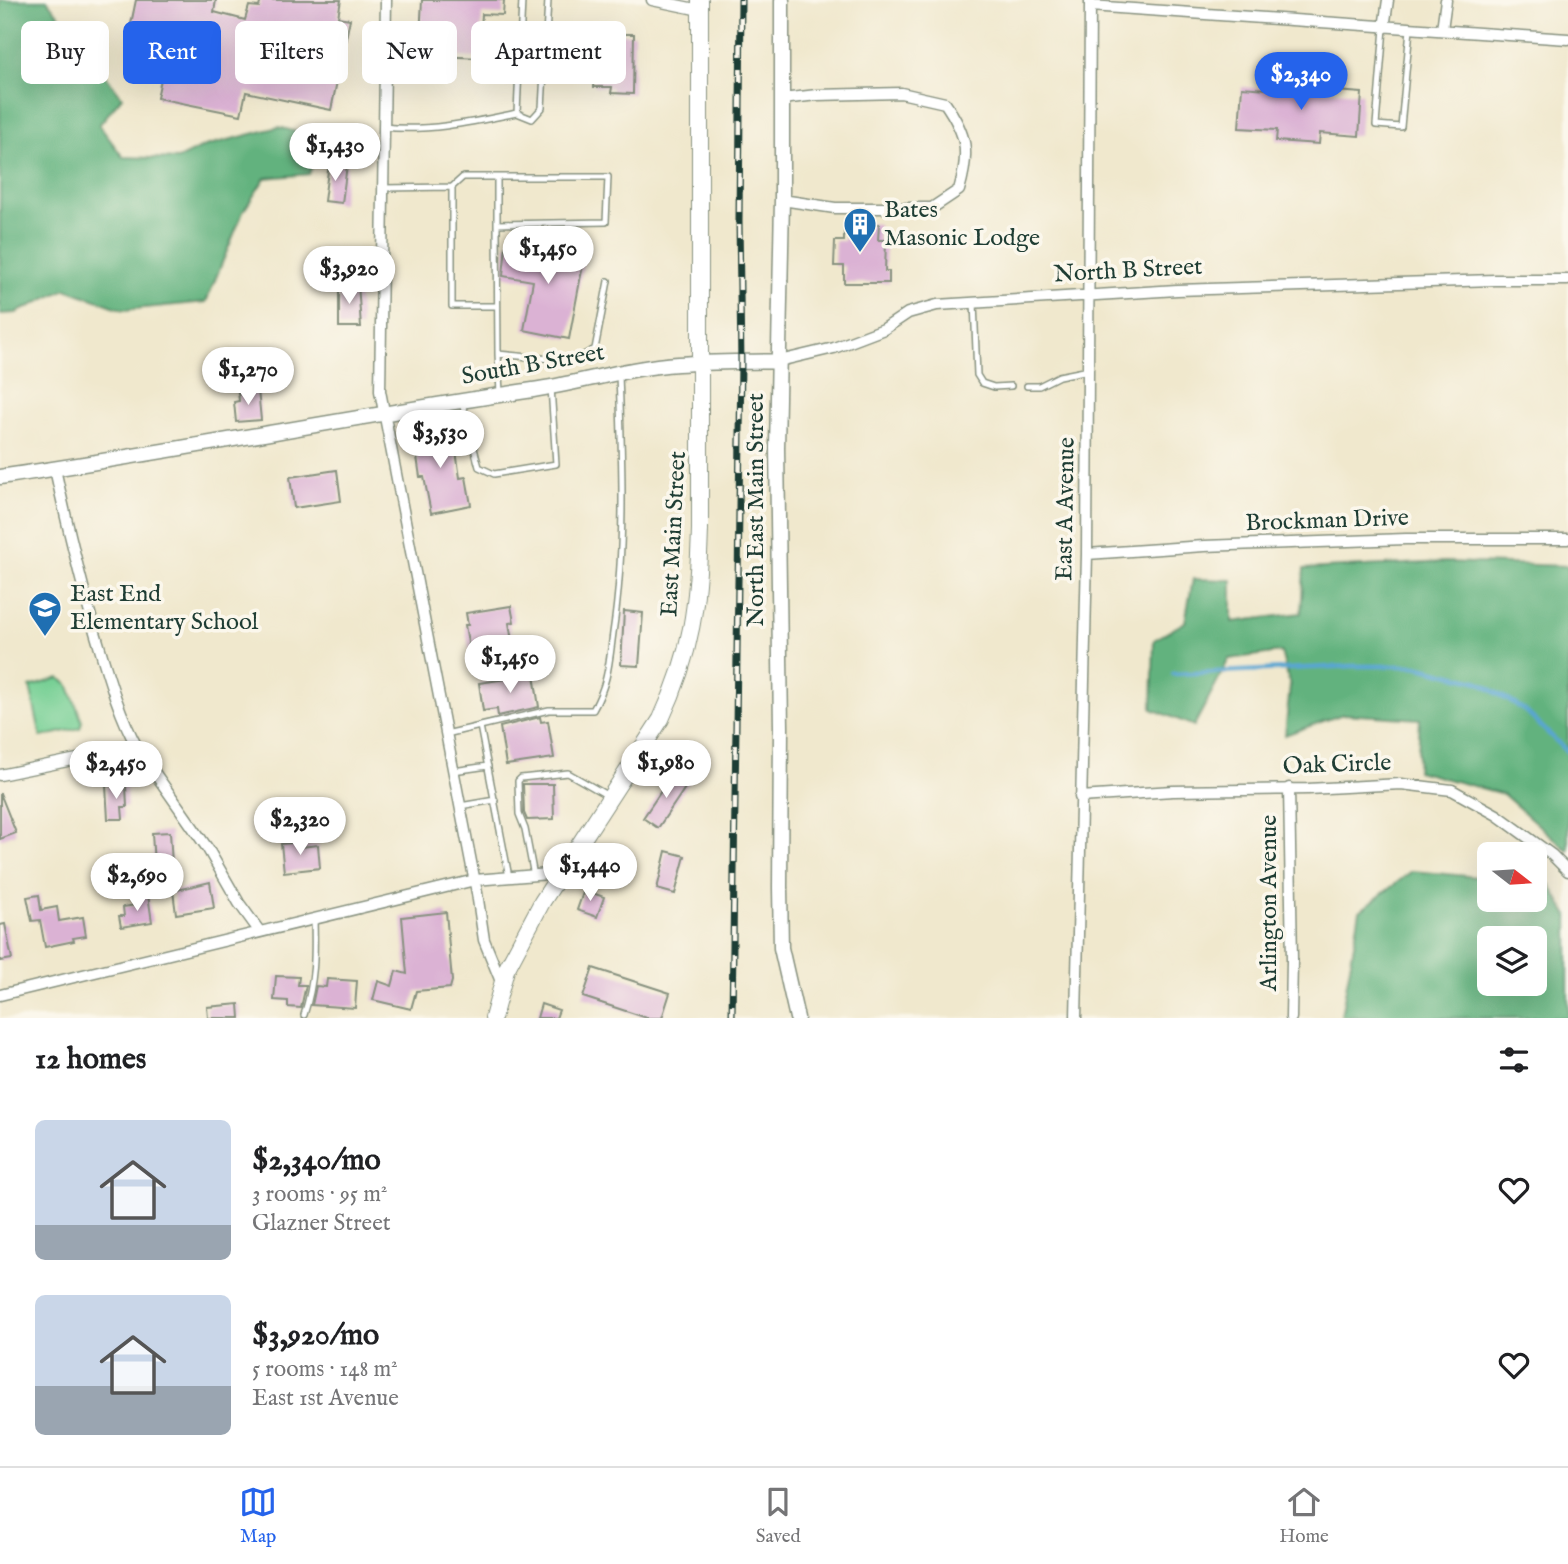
<!DOCTYPE html>
<meta charset="utf-8">
<style>
:root{--surface:#fff;--page:#f2f2f2;--text:#202124;--muted:#757577;--line:#e0e0e0;--accent:#2563eb}
body{margin:0;font-family:"IM FELL English",serif;background:var(--page);color:var(--text);height:100vh;display:flex;flex-direction:column;font-size:26px;white-space:nowrap}
*{box-sizing:border-box;margin:0}
p{font-size:23px;color:var(--muted)}
.icon{flex:none;width:38px;height:38px;fill:none;stroke:currentColor;stroke-width:2;stroke-linecap:round;stroke-linejoin:round}
.map{position:relative;height:1018px;overflow:hidden}
.drawer{display:flex;flex-direction:column;background:var(--surface);flex:1}
.drawer>*{flex:none}
.banner{position:absolute;left:21px;top:21px;width:700px;height:63px;display:flex;gap:14px}
.needle{width:46px;rotate:107deg}
.fabs{position:absolute;left:1477px;top:842px;display:grid;gap:14px}
.fabs a{display:grid;place-items:center;width:70px;height:70px;border-radius:10px;background:var(--surface);box-shadow:0 7px 28px #0002;font-size:35px}
.price{position:absolute;translate:-50% -60px;padding:0 16px;border-radius:24px;background:#fff;color:#222;font-size:23px;line-height:46px;filter:drop-shadow(0 2px 4px #0008)}
.price::after{content:'';position:absolute;left:50%;top:42px;width:21px;height:16px;margin-left:-10px;background:inherit;clip-path:polygon(0 0,100% 0,50% 100%)}
.price.on{background:var(--accent);color:#fff}
ul{padding:0;list-style:none}
li{display:flex;align-items:center;gap:21px;height:175px;padding:0 35px}
li span{display:grid;place-items:center;flex:none;width:196px;height:140px;border-radius:10px;color:#555}
li>.icon{margin-inline-start:auto}
span .icon{width:84px;height:84px;fill:#fffc;stroke-width:1}
li b{font-size:30px}
h2{display:flex;justify-content:space-between;align-items:center;height:84px;padding:0 35px;font-size:30px}
.chip{padding:0 24px;border-radius:10px;background:var(--surface);box-shadow:0 7px 28px #0002;font-size:24px;line-height:63px}
.chip.on{background:var(--accent);color:#fff}
.tabs{display:flex;justify-content:space-around;align-items:center;height:98px;border-top:2px solid var(--line);background:var(--surface);font-size:19px;color:var(--muted)}
.tabs a{display:grid;justify-items:center;gap:4px}
.tabs .on{color:var(--accent)}
.map>svg:first-child{display:block}
</style>
<div class="map">
<svg width="1568" height="1018" viewBox="0 0 1568 1018">
<rect width="100%" height="100%" fill="#fbf7ec"/>
<filter id="ink" filterUnits="userSpaceOnUse"><feTurbulence type="fractalNoise" baseFrequency=".0143" numOctaves="2"/><feDisplacementMap in="SourceGraphic" scale="14" xChannelSelector="R" yChannelSelector="G"/><feConvolveMatrix kernelMatrix="1 2 1 2 8 2 1 2 1" color-interpolation-filters="sRGB"/></filter>
<filter id="wash" filterUnits="userSpaceOnUse"><feTurbulence type="fractalNoise" baseFrequency=".00686" numOctaves="4" result="noise"/><feDisplacementMap in="SourceGraphic" scale="28" xChannelSelector="R" yChannelSelector="G"/><feGaussianBlur stdDeviation="1.57" result="paint"/><feColorMatrix in="noise" values="0 0 0 0 0 0 0 0 0 0 0 0 0 0 0 0 0 1.4 0 .05"/><feComposite in="paint" operator="in"/></filter>
<g filter="url(#wash)">
<rect width="100%" height="100%" fill="#f0e8cd"/>
<path fill="#78d095" stroke="#4c8664" stroke-width="2" d="M59,678L68,684L82,721L80,728L41,737L30,687Z"/>
<path fill="#62b27e" stroke="#407859" stroke-width="2" fill-rule="evenodd" d="M0,0H47L122,97L99,125L123,157L178,159L205,146L279,127L322,139L309,174L265,178L243,212L206,302L124,310L66,289L16,313L0,314Z
M1445,562L1568,566V851L1503,794L1417,771L1420,719L1343,714L1285,735L1290,686L1281,652L1229,659L1194,726L1152,709L1154,640L1185,622L1193,579L1232,580V622L1301,613L1304,569Z
M1412,871L1489,878V900H1535V882L1550,884L1568,916V1018H1379L1341,1016L1360,911ZM1535,938V984H1489V938Z"/>
<g fill="none" stroke-linecap="round" stroke-linejoin="round">
<path stroke="#59a6d2" stroke-width="4.5" d="M1173,674L1354,666H1416L1479,682L1524,710L1568,752"/>
</g>
<g id="blocks">
<path fill="#dbb2d4" d="M136,0H216L214,12L245,20L249,6L259,7L261,0H341L338,17L350,19L331,110L246,92L241,115L157,98L171,33L131,24Z
M422,0H504L503,15L482,14L479,58L419,55Z
M599,28H613V34H634L633,94L611,93L612,87H594V64H583L584,33L599,34Z
M1294,74L1310,75L1309,89L1362,93L1359,136L1320,133L1319,144L1276,141L1277,130L1239,128L1242,87L1292,91Z
M329,163L347,165L342,203L324,201Z
M844,223L879,224L878,240H886L885,271H889V283H844V266H834L835,241H844Z
M506,245L537,251L538,245L585,254L569,339L524,330L533,281L503,276Z
M339,283H358L361,327H339Z
M258,390L261,420L236,422L234,402L239,401L238,392Z
M444,425L447,445L455,444L460,478L466,477L471,505L431,513L424,477H420L413,430Z
M337,470L341,501L294,508L290,477Z
M511,606L514,622L509,623L513,647L470,654L465,625H468L466,613Z
M624,611L643,613L639,666L621,665Z
M534,675L539,707L498,716L497,709L483,711L479,683Z
M540,717L541,722L548,721L554,758L506,765L500,727Z
M674,772L689,782L658,828L643,818Z
M523,784H553L554,819L527,820L524,813Z
M126,785L127,807H122L123,819H108L106,786Z
M0,793L16,833L0,839Z
M170,832L172,864L154,865L152,833Z
M300,842L301,847L318,845L320,868L284,872L281,844Z
M666,851L685,856L675,894L657,889Z
M210,882L214,908L176,914L173,891Z
M584,890L604,897L597,917L577,910Z
M39,895L41,910L57,907L59,921L83,917L86,936L73,938L74,941L45,947L40,920L32,921L27,897Z
M148,895L152,922L121,927L119,916H124L123,907L136,905L135,898Z
M446,912L452,981L450,988L416,991L411,1009L373,1000L378,981L392,986L396,971L407,974L402,917Z
M5,924L12,959L0,961V925Z
M593,968L670,993L662,1018H647L583,997Z
M276,976L299,977L298,985H306L301,1008L288,1007V1001L274,1000Z
M327,979L357,981L355,1008L312,1005L316,986L326,987Z
M239,1004L240,1018H208L207,1007Z
M541,1004L559,1010L556,1018H537Z"/>
</g>
</g>
<g filter="url(#ink)">
<use href="#blocks" fill-opacity="0" stroke="#889280" stroke-width="2"/>
<g fill="none" stroke-linecap="round" stroke-linejoin="round">
<defs>
<path id="service" d="M522,0L517,113L532,119L542,108L548,0
M1384,28L1376,125L1401,127L1410,29
M383,127C428,132 473,122 517,113
M452,187V306H497
M383,188L452,187L463,177H608L606,222L497,224L498,354L500,393
M497,224V177
M974,302L977,375L982,383L994,387L1011,386
M498,354L572,361L595,349L608,281
M1027,386H1039L1059,376L1089,370
M462,403L479,467L494,474L556,464L551,387
M480,726L509,877
M446,734L549,710H593C608,684 609,663 613,633C626,547 622,461 619,374
M453,771L488,766
M460,806L495,800
M534,876L525,829L519,814L518,781L521,778L568,773L610,797
M304,1015C315,981 315,955 314,919"/>
<path id="minor" d="M386,0L380,391L477,893L484,940L502,984
M652,0L700,10
M1090,6L1568,39
M1384,28L1388,0
M1442,29L1446,0
M782,200L835,208H932L959,190C970,152 967,135 945,103L901,93L817,95L782,99
M779,361L834,348L884,329L908,313L937,305L1177,290L1495,280H1568
M55,469C67,524 80,578 95,632C107,672 118,713 138,749
M1087,554L1204,546L1406,539H1568
M0,775L111,752L138,749L208,849L239,903L260,932
M1289,788L1292,960L1291,1018
M1080,797L1173,791L1308,789L1401,784L1452,790L1497,815L1552,855L1568,871
M0,995L475,880L561,873
M1076,1018L1087,554L1090,0"/>
<path id="tertiary" d="M782,0V200L777,448L781,727L780,888L781,948L797,1018
M0,477C178,451 355,416 533,390C581,383 629,367 678,364C712,362 745,362 779,361"/>
<path id="secondary" d="M493,1018L506,970L542,902L661,719C692,653 698,602 700,529V0"/>
</defs>
<use href="#service" stroke="#889280" stroke-width="8"/>
<use href="#minor" stroke="#889280" stroke-width="13"/>
<use href="#tertiary" stroke="#889280" stroke-width="17"/>
<use href="#secondary" stroke="#889280" stroke-width="18"/>
<use href="#service" stroke="#fff" stroke-width="5"/>
<use href="#minor" stroke="#fff" stroke-width="10"/>
<use href="#tertiary" stroke="#fff" stroke-width="14"/>
<use href="#secondary" stroke="#fff" stroke-width="16"/>
<defs>
<path id="rail" d="M732,1018L741,363L739,221L741,0"/>
</defs>
<use href="#rail" stroke="#1f3d34" stroke-width="7"/>
<use href="#rail" stroke="#fbf7ec" stroke-width="4.5" stroke-dasharray="13" stroke-linecap="butt"/>
</g>
</g>
<defs>
<symbol id="building-pin" viewBox="-11 -11 22 30"><path d="M0 17L-7.5 6A9.5 9.5 0 1 1 7.5 6Z" fill="#1f6fb2" stroke="#fbf7ec"/><path d="M-4-6H4V6H1V3H-1V6H-4ZM-2.5-4.3h1.7v1.8h-1.7ZM.8-4.3h1.7v1.8H.8ZM-2.5-1h1.7V.8h-1.7ZM.8-1h1.7V.8H.8Z" fill="#fff"/></symbol>
<symbol id="school-pin" viewBox="-11 -11 22 30"><path d="M0 17L-7.5 6A9.5 9.5 0 1 1 7.5 6Z" fill="#1f6fb2" stroke="#fbf7ec"/><path d="M0-5L7-2L0 1L-7-2ZM-4 1L0 2.5L4 1V4Q0 6-4 4Z" fill="#fff"/></symbol>
</defs>
<g fill-rule="evenodd">
<use href="#building-pin" x="841" y="205" width="38" height="52"/>
<use href="#school-pin" x="26" y="589" width="38" height="52"/>
</g>
<g text-anchor="middle" dominant-baseline="central" stroke-width="7" stroke-linejoin="round" paint-order="stroke">
<g font-size="24" fill="#1f3d34" stroke="#fbf7ec" text-anchor="start">
<text x="884" y="210">Bates<tspan x="884" dy="28">Masonic Lodge</tspan></text>
<text x="70" y="594">East End<tspan x="70" dy="28">Elementary School</tspan></text>
</g>
<g font-size="24" fill="#1f3d34" stroke="#fbf7ec">
<text transform="translate(1128 271) rotate(-3)">North B Street</text>
<text transform="translate(533 365) rotate(-10)">South B Street</text>
<text transform="translate(1066 509) rotate(-89)">East A Avenue</text>
<text transform="translate(756 510) rotate(-90)">North East Main Street</text>
<text transform="translate(1327 521) rotate(-2)">Brockman Drive</text>
<text transform="translate(674 534) rotate(-87)">East Main Street</text>
<text transform="translate(1337 765) rotate(-2)">Oak Circle</text>
<text transform="translate(1269 903) rotate(-90)">Arlington Avenue</text>
</g>
</g>
</svg>
<div class="fabs">
<a><svg class="needle" viewBox="-14 -14 28 28"><path d="M0-13l5 13h-10z" fill="#e53935"/><path d="M0 13l5-13h-10z" fill="#757577"/></svg></a>
<a><svg class="icon" aria-label="layers" viewBox="0 0 24 24"><path d="M12 4l9 5-9 5-9-5zM3 14l9 5 9-5"/></svg></a>
</div>
<b class="price on" style="left:1301px;top:112px">$2,340</b>
<b class="price" style="left:335px;top:183px">$1,430</b>
<b class="price" style="left:548px;top:286px">$1,450</b>
<b class="price" style="left:349px;top:306px">$3,920</b>
<b class="price" style="left:248px;top:407px">$1,270</b>
<b class="price" style="left:440px;top:470px">$3,530</b>
<b class="price" style="left:510px;top:695px">$1,450</b>
<b class="price" style="left:666px;top:800px">$1,980</b>
<b class="price" style="left:116px;top:801px">$2,450</b>
<b class="price" style="left:300px;top:857px">$2,320</b>
<b class="price" style="left:590px;top:903px">$1,440</b>
<b class="price" style="left:137px;top:913px">$2,690</b>
<div class="banner">
<a class="chip">Buy</a>
<a class="chip on">Rent</a>
<a class="chip">Filters</a>
<a class="chip">New</a>
<a class="chip">Apartment</a>
</div>
</div>
<section class="drawer">
<h2>12 homes<svg class="icon" aria-label="filters" viewBox="0 0 24 24"><path d="M4 7h16M4 17h16"/><circle cx="9" cy="7" r="2"/><circle cx="15" cy="17" r="2"/></svg></h2>
<ul>
<li><span style="background:linear-gradient(#c9d6e8 75%,#9aa5b1 0)"><svg class="icon" aria-label="home" viewBox="0 0 24 24"><path d="M3 11l9-7 9 7M6 9v11h12V9"/></svg></span><div><b>$2,340/mo</b><p>3 rooms · 95 m²</p><p>Glazner Street</p></div><svg class="icon" aria-label="heart" viewBox="0 0 24 24"><path d="M12 20l-8-8c-3-5 5-10 8-4 3-6 11-1 8 4z"/></svg></li>
<li><span style="background:linear-gradient(#c9d6e8 65%,#9aa5b1 0)"><svg class="icon" aria-label="home" viewBox="0 0 24 24"><path d="M3 11l9-7 9 7M6 9v11h12V9"/></svg></span><div><b>$3,920/mo</b><p>5 rooms · 148 m²</p><p>East 1st Avenue</p></div><svg class="icon" aria-label="heart" viewBox="0 0 24 24"><path d="M12 20l-8-8c-3-5 5-10 8-4 3-6 11-1 8 4z"/></svg></li>
</ul>
</section>
<nav class="tabs">
<a class="on"><svg class="icon" aria-label="map" viewBox="0 0 24 24"><path d="M3 6l6-2 6 2 6-2v14l-6 2-6-2-6 2zM9 4v14M15 6v14"/></svg>Map</a>
<a><svg class="icon" aria-label="saved" viewBox="0 0 24 24"><path d="M7 4h10v16l-5-4-5 4z"/></svg>Saved</a>
<a><svg class="icon" aria-label="home" viewBox="0 0 24 24"><path d="M3 11l9-7 9 7M6 9v11h12V9"/></svg>Home</a>
</nav>
